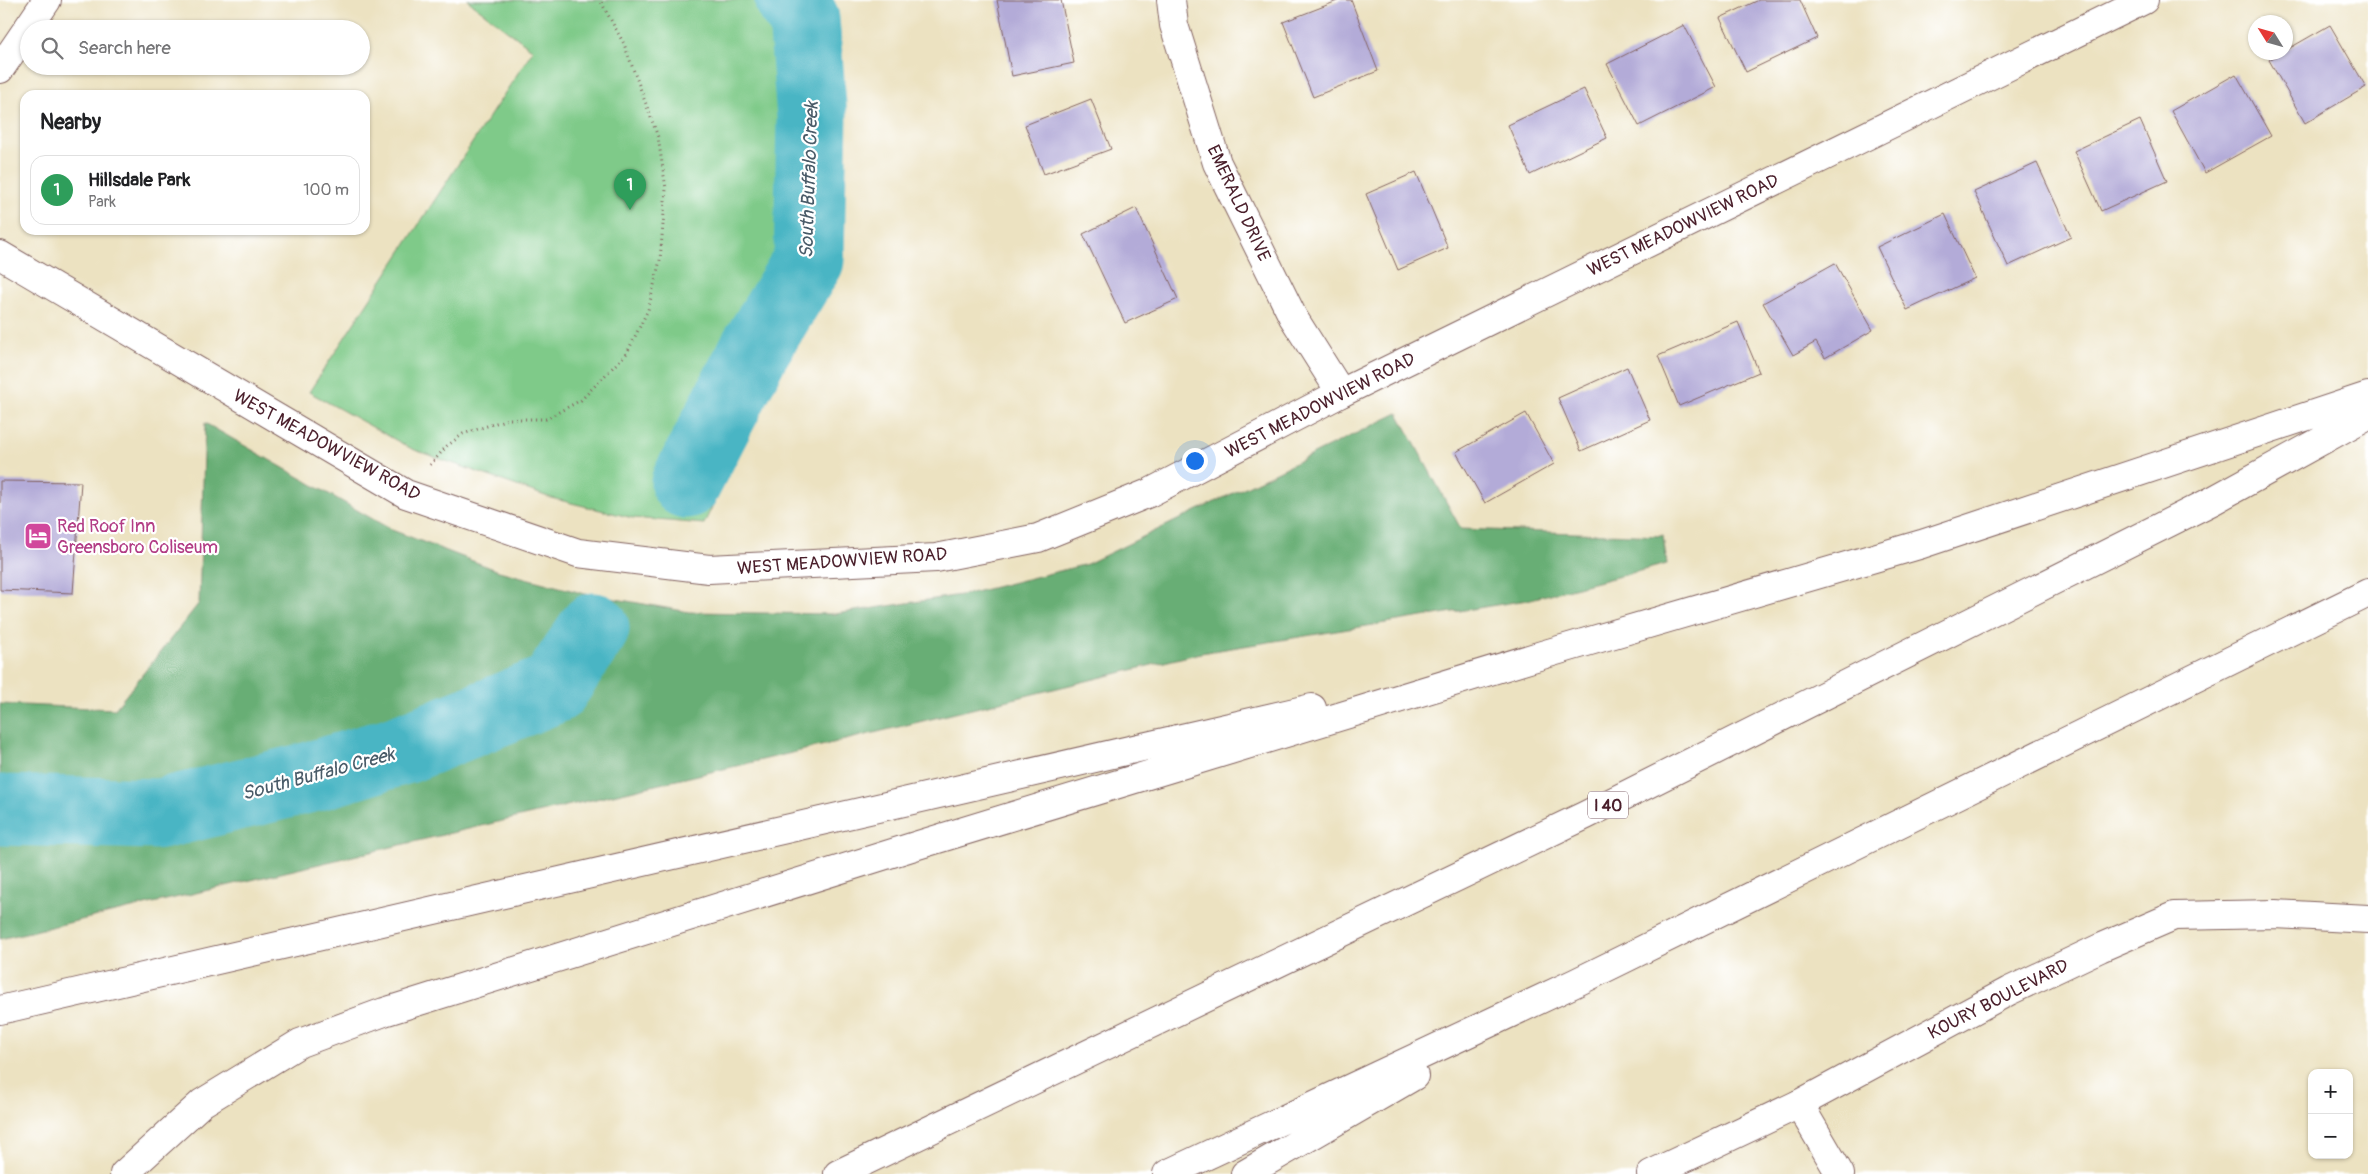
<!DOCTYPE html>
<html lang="en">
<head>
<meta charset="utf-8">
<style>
	body { margin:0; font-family:Pangolin,sans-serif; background:#f2f2f2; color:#202124 }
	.controls { position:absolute; right:15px; bottom:15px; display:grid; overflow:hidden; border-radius:10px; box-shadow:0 1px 4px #0004 }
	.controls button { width:45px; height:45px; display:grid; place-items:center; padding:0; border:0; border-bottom:1px solid #e0e0e0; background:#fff; color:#202124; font:25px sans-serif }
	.compass { position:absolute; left:2248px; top:15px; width:45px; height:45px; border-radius:50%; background:#fff; box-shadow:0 1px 4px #0004; rotate:307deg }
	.you { position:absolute; left:1194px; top:460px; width:18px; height:18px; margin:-12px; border:4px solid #fff; border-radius:50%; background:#1a73e8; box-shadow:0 0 0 8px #1a73e833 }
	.badge { display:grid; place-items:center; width:32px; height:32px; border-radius:50%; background:#b5179e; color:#fff; font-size:16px; font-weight:700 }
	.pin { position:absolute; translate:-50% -41px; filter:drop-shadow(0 1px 2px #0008) }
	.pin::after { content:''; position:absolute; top:26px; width:18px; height:15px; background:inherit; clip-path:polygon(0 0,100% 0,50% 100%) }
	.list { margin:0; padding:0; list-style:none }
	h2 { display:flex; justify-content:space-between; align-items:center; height:65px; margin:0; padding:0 20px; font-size:21px }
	h2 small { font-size:16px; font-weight:400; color:#757577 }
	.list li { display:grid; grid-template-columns:32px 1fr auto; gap:15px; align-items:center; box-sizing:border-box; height:70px; margin:0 10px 10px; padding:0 10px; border:1px solid #e0e0e0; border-radius:15px }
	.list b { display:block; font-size:19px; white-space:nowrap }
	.list p { margin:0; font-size:16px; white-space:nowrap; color:#757577 }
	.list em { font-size:16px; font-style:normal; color:#757577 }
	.icon { flex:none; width:28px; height:28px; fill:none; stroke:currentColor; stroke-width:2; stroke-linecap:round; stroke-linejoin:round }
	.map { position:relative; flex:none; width:2368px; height:1174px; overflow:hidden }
	.search { position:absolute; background:#fff; box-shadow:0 1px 4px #0004; left:20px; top:20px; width:350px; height:55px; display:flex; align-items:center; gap:12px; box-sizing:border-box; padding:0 18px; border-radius:28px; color:#757577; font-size:19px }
	.panel { position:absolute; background:#fff; box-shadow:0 1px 4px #0004; left:20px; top:90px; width:350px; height:145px; border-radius:15px }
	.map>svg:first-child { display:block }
	.green { fill:#7fca89; stroke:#64745a }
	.forest { fill:#67ae75; stroke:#586650 }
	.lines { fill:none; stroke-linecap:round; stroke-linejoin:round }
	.river { stroke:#48b5c4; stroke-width:71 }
	.building { fill:#b3abd8 }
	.minor-casing { stroke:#836360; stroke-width:30 }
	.tertiary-casing { stroke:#836360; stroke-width:30 }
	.motorway-casing { stroke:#836360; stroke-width:30 }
	.path { stroke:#836360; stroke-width:3; stroke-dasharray:1 4; stroke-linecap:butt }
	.minor { stroke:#fff; stroke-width:28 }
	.tertiary { stroke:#fff; stroke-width:28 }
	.motorway { stroke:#fff; stroke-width:28 }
	.labels { text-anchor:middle; stroke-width:4.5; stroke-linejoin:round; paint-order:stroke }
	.shield { fill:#fff; stroke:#80626b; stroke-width:1 }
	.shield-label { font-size:16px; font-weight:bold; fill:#4a1f2b }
	.street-label { font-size:18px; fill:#4a1f2b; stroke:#fff }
	.hotel-label { font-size:18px; fill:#b23c85; stroke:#fff; text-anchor:start }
	.water-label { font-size:19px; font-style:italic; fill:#495b68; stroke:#fff }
</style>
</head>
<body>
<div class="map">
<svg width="2368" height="1174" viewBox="0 0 2368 1174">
	<rect width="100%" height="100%" fill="#fff"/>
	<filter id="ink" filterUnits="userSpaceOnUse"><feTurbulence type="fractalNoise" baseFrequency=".02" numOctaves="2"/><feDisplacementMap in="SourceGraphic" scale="10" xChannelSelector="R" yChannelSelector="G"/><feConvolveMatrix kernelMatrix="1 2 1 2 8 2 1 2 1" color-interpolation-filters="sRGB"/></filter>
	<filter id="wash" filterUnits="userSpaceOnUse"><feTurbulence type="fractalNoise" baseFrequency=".0096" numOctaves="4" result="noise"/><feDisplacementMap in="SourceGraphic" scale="20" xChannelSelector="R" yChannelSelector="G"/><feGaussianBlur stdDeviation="1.12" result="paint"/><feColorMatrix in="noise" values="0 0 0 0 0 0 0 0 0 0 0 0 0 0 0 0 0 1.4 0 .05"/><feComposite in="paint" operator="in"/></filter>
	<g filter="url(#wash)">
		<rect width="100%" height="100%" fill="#ece2c1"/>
		<!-- green -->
		<path class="green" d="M 467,0 L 819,0 L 821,3 L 840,151 L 824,268 L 704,524 L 633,518 L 551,498 L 412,449 L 309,392 L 533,50 Z"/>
		<!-- forest -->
		<path class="forest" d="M 1398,413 L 1461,529 L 1663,536 L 1667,564 L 1527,600 L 1201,653 L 796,752 L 0,939 L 0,704 L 115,709 L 199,603 L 205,423 L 392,530 L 499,571 L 582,593 L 689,612 L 835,614 L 967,594 L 1087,564 Z"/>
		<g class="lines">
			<!-- river -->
			<path class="river" d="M 686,483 L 755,349 L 809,260 L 812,117 L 804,19 L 790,0
				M 0,810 L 160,814 L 311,777 L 404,749 L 554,688 L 594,628"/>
		</g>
		<g id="blocks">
			<!-- building -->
			<path class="building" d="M 997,0 L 1061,0 L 1074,63 L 1012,76 Z
				M 1340,0 L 1351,0 L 1378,71 L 1313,97 L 1283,22 Z
				M 1759,0 L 1800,0 L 1817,38 L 1746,72 L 1720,18 Z
				M 1684,25 L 1716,87 L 1639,126 L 1607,64 Z
				M 2330,25 L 2366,87 L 2305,123 L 2269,60 Z
				M 2236,74 L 2271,136 L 2205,173 L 2171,111 Z
				M 1584,89 L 1607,138 L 1530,175 L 1508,125 Z
				M 1091,99 L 1111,149 L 1044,174 L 1025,125 Z
				M 2140,120 L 2167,181 L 2101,211 L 2074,151 Z
				M 2037,163 L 2071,237 L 2008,266 L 1974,192 Z
				M 1416,172 L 1448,248 L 1398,270 L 1366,194 Z
				M 1136,208 L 1178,299 L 1125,323 L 1083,234 Z
				M 1945,214 L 1975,278 L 1907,310 L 1877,247 Z
				M 1835,263 L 1873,330 L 1825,358 L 1816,342 L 1793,355 L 1763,303 Z
				M 1738,322 L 1759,372 L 1679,406 L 1658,356 Z
				M 1627,367 L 1650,420 L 1581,451 L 1558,398 Z
				M 1526,413 L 1554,464 L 1485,503 L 1456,452 Z
				M 0,481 L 81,482 L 73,593 L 0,590 Z"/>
		</g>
	</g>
	<g filter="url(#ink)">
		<use href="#blocks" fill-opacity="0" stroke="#836360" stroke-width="1"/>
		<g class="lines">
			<defs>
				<path id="minor" d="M 1171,0 L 1174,25 L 1217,163 L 1293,317 L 1341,393
					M 0,69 L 47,0
					M 1799,1104 L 1840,1174"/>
				<path id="tertiary" d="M 0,255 L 406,494 L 578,553 L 709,569 L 936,558 L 1038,538 L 1149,493 L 1341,393 L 2144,0
					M 1651,1174 L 1799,1104 L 2009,991 L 2100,948 L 2174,916 L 2275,914 L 2368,919"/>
				<path id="motorway" d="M 0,1010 L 1312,708
					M 124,1174 L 202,1103 L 300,1043 L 384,1012 L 918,845 L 1542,655 L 1922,544 L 2368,396
					M 838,1174 L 1586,815 L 2212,501 L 2368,415
					M 1167,1174 L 1575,983 L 2368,593
					M 1245,1174 L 1414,1076"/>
			</defs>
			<!-- minor casing -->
			<use href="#minor" class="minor-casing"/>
			<!-- tertiary casing -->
			<use href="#tertiary" class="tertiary-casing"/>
			<!-- motorway casing -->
			<use href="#motorway" class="motorway-casing"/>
			<!-- path -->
			<path class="path" d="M 430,465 L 447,446 L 463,434 L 508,419 L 546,419 L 581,400 L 627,353 L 648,310 L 660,260 L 666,189 L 658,137 L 624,44 L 600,0"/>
			<!-- minor -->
			<use href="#minor" class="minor"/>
			<!-- tertiary -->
			<use href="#tertiary" class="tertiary"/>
			<!-- motorway -->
			<use href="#motorway" class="motorway"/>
		</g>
	</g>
	<!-- icons -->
	<defs>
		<symbol id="hotel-square" viewBox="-11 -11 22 22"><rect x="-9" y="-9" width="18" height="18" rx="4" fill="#d1479c" stroke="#fff"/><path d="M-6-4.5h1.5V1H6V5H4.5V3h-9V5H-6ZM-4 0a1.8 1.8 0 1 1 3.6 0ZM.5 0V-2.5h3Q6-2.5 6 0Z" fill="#fff"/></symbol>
	</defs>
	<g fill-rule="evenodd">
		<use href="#hotel-square" x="22" y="520" width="32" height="32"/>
	</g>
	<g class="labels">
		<!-- shield labels -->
		<rect class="shield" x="1588" y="791.5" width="40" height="27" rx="4"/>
		<g class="shield-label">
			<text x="1608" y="811">I 40</text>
		</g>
		<!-- street labels -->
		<g class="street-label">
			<text transform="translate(1239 203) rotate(65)" y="6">EMERALD DRIVE</text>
			<text transform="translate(1683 225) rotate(-26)" y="6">WEST MEADOWVIEW ROAD</text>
			<text transform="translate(1320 405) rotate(-27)" y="6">WEST MEADOWVIEW ROAD</text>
			<text transform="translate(327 445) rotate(29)" y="6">WEST MEADOWVIEW ROAD</text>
			<text transform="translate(842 561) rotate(-4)" y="6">WEST MEADOWVIEW ROAD</text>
			<text transform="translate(1998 999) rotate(-27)" y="6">KOURY BOULEVARD</text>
		</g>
		<!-- hotel labels -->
		<g class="hotel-label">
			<text x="57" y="532">Red Roof Inn<tspan x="57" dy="21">Greensboro Coliseum</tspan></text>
		</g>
		<!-- water labels -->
		<g class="water-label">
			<text transform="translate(808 180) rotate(-88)" y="7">South Buffalo Creek</text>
			<text transform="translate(318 773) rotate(-15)" y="7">South Buffalo Creek</text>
		</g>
	</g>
</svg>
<div class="controls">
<button>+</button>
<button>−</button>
</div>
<svg class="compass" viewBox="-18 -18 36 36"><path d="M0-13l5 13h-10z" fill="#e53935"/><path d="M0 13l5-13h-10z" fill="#757577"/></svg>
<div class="you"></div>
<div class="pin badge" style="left:630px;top:210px;background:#2e9e5b">1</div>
<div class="search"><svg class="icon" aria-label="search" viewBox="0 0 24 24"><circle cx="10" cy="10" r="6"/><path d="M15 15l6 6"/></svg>Search here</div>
<section class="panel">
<h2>Nearby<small></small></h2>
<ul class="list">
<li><span class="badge" style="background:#2e9e5b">1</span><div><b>Hillsdale Park</b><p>Park</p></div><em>100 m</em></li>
</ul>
</section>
</div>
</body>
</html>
